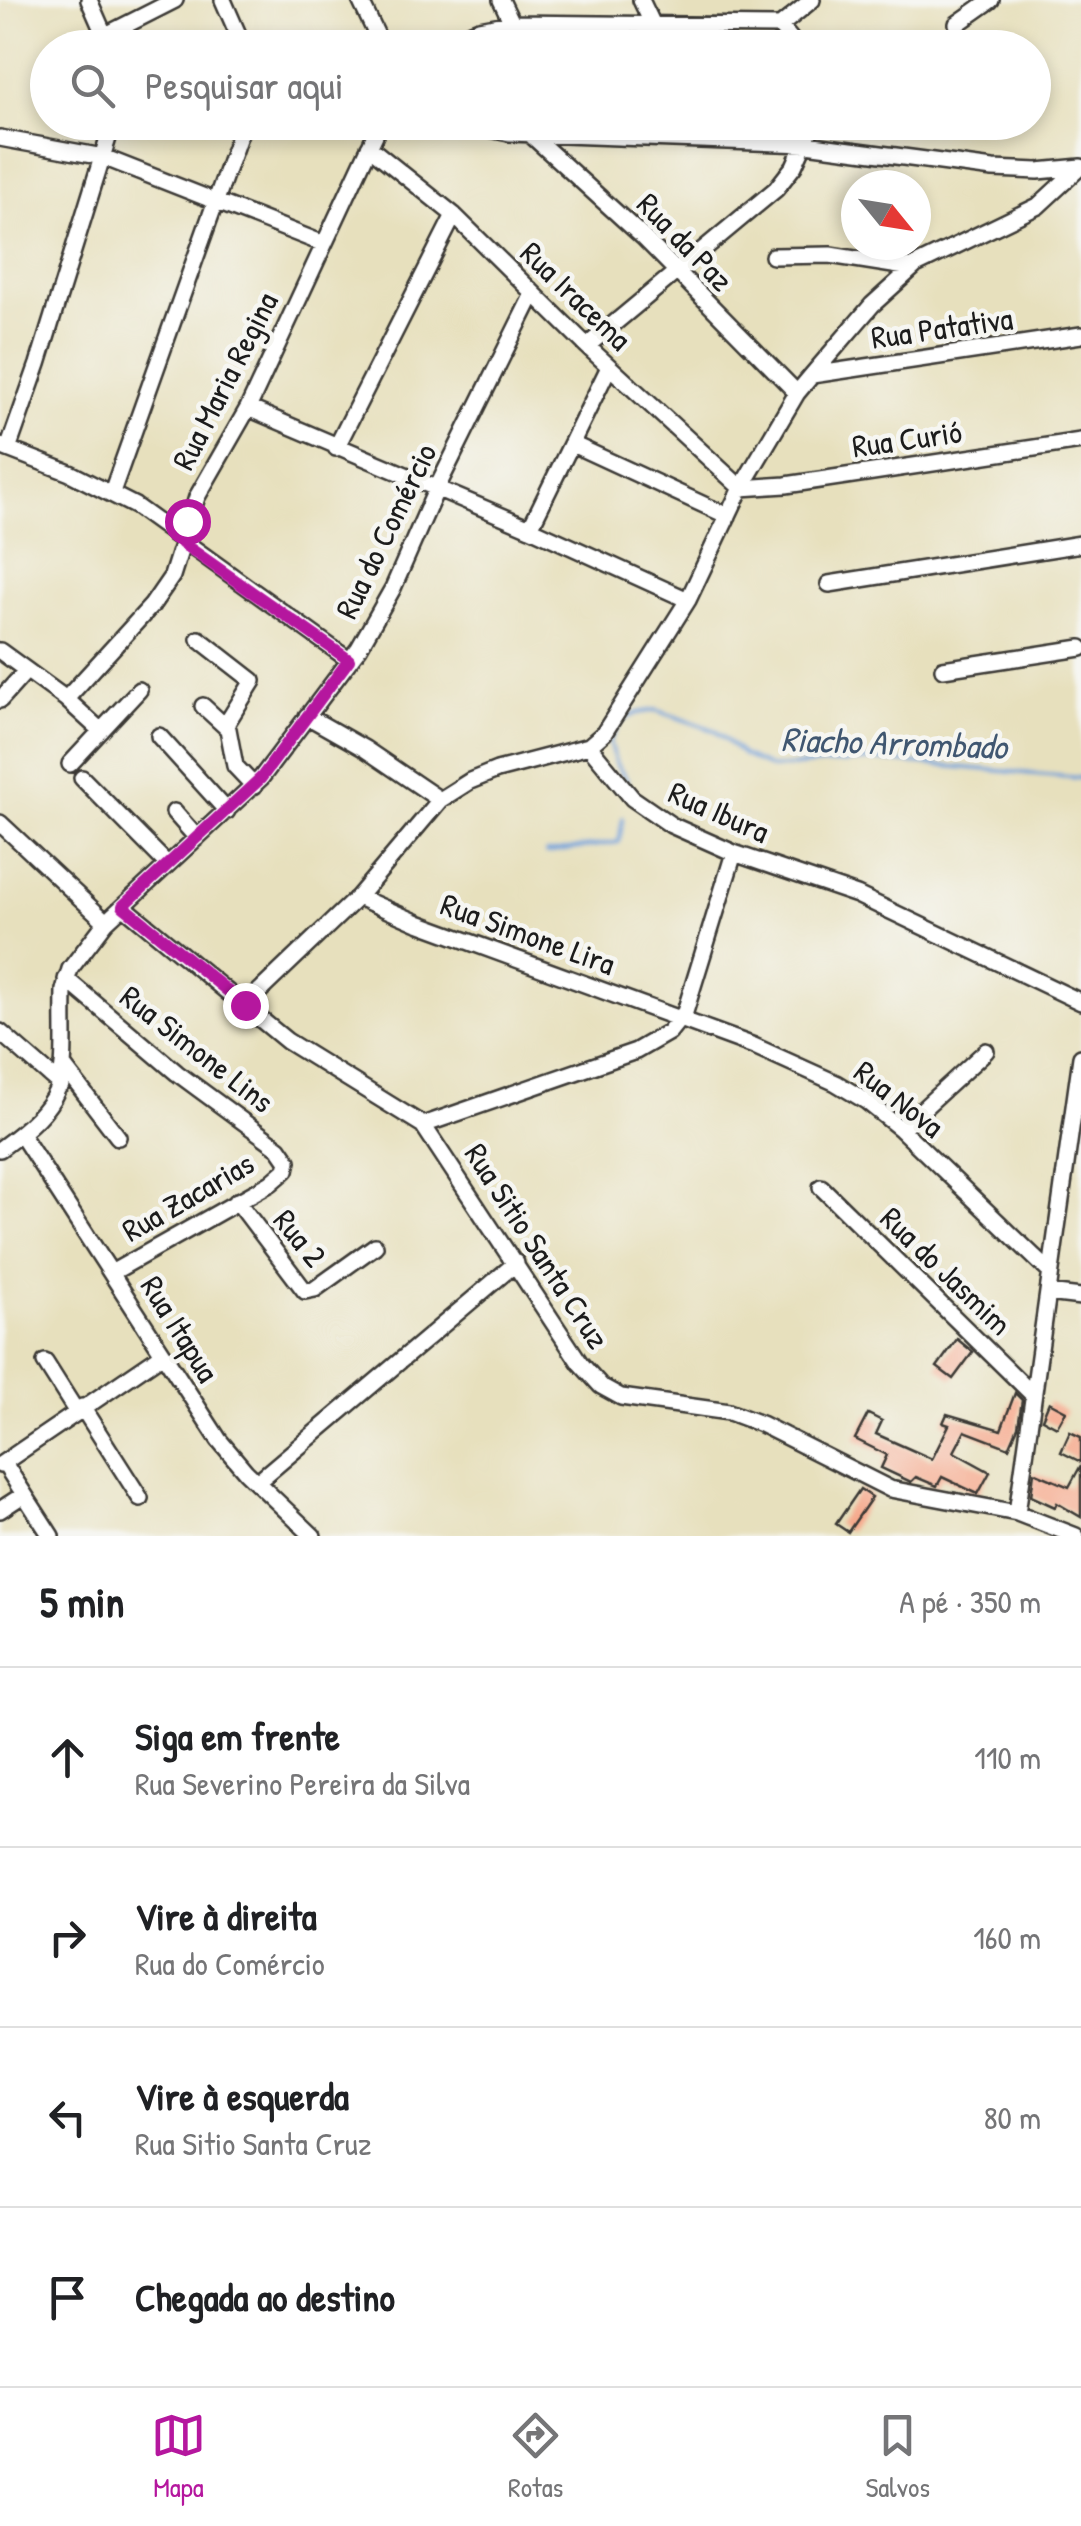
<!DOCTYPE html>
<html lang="pt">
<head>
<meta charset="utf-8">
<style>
	body { margin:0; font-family:"Patrick Hand",sans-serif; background:#f6f6f6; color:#202124 }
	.compass { position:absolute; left:841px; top:170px; width:90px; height:90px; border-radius:50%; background:#fff; box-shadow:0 5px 15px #0003; rotate:120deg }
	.stop { position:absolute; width:30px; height:30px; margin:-22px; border:8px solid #b5179e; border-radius:50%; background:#fff }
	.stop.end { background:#b5179e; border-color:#fff; box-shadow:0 2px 10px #0008 }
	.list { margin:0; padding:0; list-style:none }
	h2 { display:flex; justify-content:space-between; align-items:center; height:130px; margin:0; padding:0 40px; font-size:42px }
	h2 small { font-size:32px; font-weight:400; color:#757577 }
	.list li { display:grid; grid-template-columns:65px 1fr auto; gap:30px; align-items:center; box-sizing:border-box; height:180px; padding:0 40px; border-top:2px solid #e0e0e0 }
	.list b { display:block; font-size:38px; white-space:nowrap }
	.list p { margin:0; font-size:32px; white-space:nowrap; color:#757577 }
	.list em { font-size:32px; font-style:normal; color:#757577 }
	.icon { flex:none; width:55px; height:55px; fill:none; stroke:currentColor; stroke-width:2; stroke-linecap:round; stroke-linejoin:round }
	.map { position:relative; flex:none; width:1081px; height:1536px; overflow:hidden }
	.search { position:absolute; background:#fff; box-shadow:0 5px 15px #0003; left:30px; right:30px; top:30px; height:110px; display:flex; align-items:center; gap:25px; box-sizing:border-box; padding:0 35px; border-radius:55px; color:#757577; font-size:38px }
	.sheet { height:850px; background:#fff }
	nav { display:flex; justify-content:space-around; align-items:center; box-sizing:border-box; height:140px; border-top:2px solid #e0e0e0; background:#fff; font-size:28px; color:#757577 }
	nav a { display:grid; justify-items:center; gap:5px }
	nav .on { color:#b5179e }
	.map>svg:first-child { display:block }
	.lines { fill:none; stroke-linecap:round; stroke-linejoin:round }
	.stream { stroke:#6d9fd8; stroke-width:4 }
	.building { fill:#f6a98c }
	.minor-casing { stroke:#3a3934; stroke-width:20 }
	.minor { stroke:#fff; stroke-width:15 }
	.route { stroke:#b5179e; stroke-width:12 }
	.labels { text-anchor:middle; stroke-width:9; stroke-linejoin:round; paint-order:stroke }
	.street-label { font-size:32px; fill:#1c1c1c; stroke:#f6f6f2 }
	.water-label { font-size:35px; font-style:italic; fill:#405771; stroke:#f6f6f2 }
</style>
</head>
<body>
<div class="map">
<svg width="1081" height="1536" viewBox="0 0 1081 1536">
	<rect width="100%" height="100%" fill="#f6f6f2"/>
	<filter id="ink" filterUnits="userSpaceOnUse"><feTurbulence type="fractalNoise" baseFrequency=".01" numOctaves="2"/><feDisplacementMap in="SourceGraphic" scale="20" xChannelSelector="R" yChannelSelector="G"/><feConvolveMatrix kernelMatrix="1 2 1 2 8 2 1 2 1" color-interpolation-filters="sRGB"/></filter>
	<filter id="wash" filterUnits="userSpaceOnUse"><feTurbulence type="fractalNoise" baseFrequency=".0048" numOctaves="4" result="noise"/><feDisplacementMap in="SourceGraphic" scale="40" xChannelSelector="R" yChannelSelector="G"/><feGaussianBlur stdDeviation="2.25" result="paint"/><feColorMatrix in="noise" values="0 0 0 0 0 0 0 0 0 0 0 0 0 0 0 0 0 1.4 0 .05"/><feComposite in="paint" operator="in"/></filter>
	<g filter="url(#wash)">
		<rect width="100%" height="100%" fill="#e7e0bd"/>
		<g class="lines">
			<!-- stream -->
			<path class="stream" d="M 627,780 L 616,764 L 609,742 L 621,721 L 638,713 L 656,710 L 714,730 L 743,755 L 771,768 L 875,760 L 1081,778
				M 546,853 L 619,842 L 623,818"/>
		</g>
		<g id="blocks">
			<!-- building -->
			<path class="building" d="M 957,1339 L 973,1352 L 953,1379 L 937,1367 Z
				M 1015,1393 L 1022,1400 L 1018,1427 L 1009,1448 L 965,1431 L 954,1452 L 990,1472 L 978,1494 L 942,1477 L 937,1486 L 916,1477 L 911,1482 L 881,1468 L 887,1455 L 855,1439 L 868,1414 L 882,1421 L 876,1434 L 932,1459 L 949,1425 L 943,1423 L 947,1414 L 1001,1430 Z
				M 1049,1402 L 1066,1411 L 1057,1427 L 1042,1419 Z
				M 1070,1432 L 1081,1437 L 1081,1462 L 1061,1452 Z
				M 1081,1465 L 1081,1517 L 1057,1503 L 1055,1507 L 1031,1496 L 1034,1472 L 1069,1487 Z
				M 860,1489 L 872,1497 L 848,1532 L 836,1524 Z"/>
		</g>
	</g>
	<g filter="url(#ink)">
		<use href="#blocks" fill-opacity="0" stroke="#3a3934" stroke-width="2.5"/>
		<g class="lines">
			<defs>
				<path id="minor" d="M 89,0 L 110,48
					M 223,0 L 244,48
					M 360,0 L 383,48
					M 501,0 L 512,23
					M 641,0 L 652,23
					M 957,24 L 991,0
					M 780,26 L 812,0
					M 780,26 L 798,48
					M 106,35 L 175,0
					M 430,48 L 479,29 L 512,23 L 780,26
					M 457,122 L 509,133 L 806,144 L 993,169 L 1038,171 L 1081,167
					M 530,134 L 643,237 L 797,393
					M 0,138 L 103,157 L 324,244
					M 369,147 L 454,215 L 587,346 L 741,488 L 786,485 L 1081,441
					M 773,256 L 830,255 L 912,268
					M 587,346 L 776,189 L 794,166 L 814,122
					M 812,375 L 1081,335
					M 248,408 L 530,528 L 688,600
					M 572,444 L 728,516
					M 0,446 L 70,473 L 135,506 L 349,660
					M 336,448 L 454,215
					M 8,449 L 38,364 L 113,122
					M 112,492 L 244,122
					M 530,528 L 609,367
					M 829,584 L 1081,544
					M 199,639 L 253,681 L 225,726
					M 0,651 L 66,699 L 101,731
					M 943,669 L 1081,648
					M 66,699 L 152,605 L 172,576 L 197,497 L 248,408 L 381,122
					M 0,700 L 26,671
					M 203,706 L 228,729 L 235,766 L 254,786
					M 307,716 L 365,749 L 440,800
					M 159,736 L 227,811
					M 589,746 L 632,798 L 671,825 L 734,853 L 857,895 L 1081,1002
					M 70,764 L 139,690
					M 82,778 L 167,864
					M 174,812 L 197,838
					M 0,823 L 106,922
					M 358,897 L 418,923 L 754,1046 L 836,1083 L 866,1101 L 901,1129 L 1050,1272
					M 123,906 L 287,1041 L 423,1125 L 580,1363 L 601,1386 L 621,1397 L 729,1412 L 761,1424 L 890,1489 L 1017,1513 L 1076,1536
					M 66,979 L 177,1073 L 279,1148 L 288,1161 L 286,1170 L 271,1183 L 113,1272
					M 245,1005 L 358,897 L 440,800 L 470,781 L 497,770 L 589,746 L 604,733 L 688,600 L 741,488 L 797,393 L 812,375 L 872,305 L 916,265 L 1038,206 L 1079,168
					M 0,1032 L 61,1085
					M 65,1068 L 118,1137
					M 423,1125 L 636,1051 L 669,1032 L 685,1012 L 734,853
					M 901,1129 L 986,1051
					M 21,1134 L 219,1440 L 246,1472 L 313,1536
					M 0,1149 C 77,1093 62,1076 64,990 L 70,969 L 106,922 L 261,778 L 359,648 L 393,588 L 436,490 L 533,294
					M 821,1187 L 1032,1394
					M 237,1201 L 305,1291 L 315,1289 L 375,1246
					M 1048,1293 L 1081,1297
					M 45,1362 L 76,1411
					M 82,1407 L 140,1498
					M 4,1463 L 51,1536
					M 0,1465 L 163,1354
					M 257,1482 L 516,1263
					M 0,1510 L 23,1495
					M 1017,1513 L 1081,1057"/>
			</defs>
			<!-- minor casing -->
			<use href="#minor" class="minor-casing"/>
			<!-- minor -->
			<use href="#minor" class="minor"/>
		</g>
	</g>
	<g class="lines" filter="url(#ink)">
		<!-- route -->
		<path class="route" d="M 187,521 L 182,543 L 349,660 L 261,778 L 123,906 L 245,1005"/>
	</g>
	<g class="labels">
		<!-- street labels -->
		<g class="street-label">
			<text transform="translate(685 242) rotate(46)" y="11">Rua da Paz</text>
			<text transform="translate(576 296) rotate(44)" y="11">Rua Iracema</text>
			<text transform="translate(942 328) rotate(-8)" y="11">Rua Patativa</text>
			<text transform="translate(225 381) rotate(-63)" y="11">Rua Maria Regina</text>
			<text transform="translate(907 439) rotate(-8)" y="11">Rua Curió</text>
			<text transform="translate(386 531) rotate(-64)" y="11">Rua do Comércio</text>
			<text transform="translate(719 812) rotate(24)" y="11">Rua Ibura</text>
			<text transform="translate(528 934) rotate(20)" y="11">Rua Simone Lira</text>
			<text transform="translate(197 1049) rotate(38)" y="11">Rua Simone Lins</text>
			<text transform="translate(899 1099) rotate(38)" y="11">Rua Nova</text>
			<text transform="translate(188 1197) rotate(-30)" y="11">Rua Zacarias</text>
			<text transform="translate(300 1238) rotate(51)" y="11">Rua 2</text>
			<text transform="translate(537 1246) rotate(57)" y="11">Rua Sitio Santa Cruz</text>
			<text transform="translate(946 1271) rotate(44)" y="11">Rua do Jasmim</text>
			<text transform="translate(180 1329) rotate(58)" y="11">Rua Itapua</text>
		</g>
		<!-- water labels -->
		<g class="water-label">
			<text transform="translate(894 743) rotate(2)" y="12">Riacho Arrombado</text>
		</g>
	</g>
</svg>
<svg class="compass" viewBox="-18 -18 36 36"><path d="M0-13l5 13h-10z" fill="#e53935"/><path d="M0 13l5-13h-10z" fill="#757577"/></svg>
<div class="stop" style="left:187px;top:521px"></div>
<div class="stop end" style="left:245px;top:1005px"></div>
<div class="search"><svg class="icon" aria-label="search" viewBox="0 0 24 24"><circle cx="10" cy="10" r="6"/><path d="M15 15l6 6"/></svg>Pesquisar aqui</div>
</div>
<section class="sheet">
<h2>5 min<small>A pé · 350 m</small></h2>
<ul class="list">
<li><svg class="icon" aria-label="ahead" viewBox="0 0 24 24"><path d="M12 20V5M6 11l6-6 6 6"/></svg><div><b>Siga em frente</b><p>Rua Severino Pereira da Silva</p></div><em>110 m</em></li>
<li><svg class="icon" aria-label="right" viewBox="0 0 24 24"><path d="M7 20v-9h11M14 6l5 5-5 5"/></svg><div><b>Vire à direita</b><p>Rua do Comércio</p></div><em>160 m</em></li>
<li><svg class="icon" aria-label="left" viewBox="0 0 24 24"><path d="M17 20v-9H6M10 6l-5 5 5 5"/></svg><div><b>Vire à esquerda</b><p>Rua Sitio Santa Cruz</p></div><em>80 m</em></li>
<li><svg class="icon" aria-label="arrive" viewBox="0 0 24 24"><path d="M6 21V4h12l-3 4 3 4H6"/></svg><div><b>Chegada ao destino</b></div></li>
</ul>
</section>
<nav>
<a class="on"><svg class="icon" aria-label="map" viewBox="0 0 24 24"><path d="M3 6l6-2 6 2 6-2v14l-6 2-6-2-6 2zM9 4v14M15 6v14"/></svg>Mapa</a>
<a><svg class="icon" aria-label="directions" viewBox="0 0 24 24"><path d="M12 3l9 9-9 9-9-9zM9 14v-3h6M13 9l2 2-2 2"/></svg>Rotas</a>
<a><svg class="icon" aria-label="saved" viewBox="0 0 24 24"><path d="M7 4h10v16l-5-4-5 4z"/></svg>Salvos</a>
</nav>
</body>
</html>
